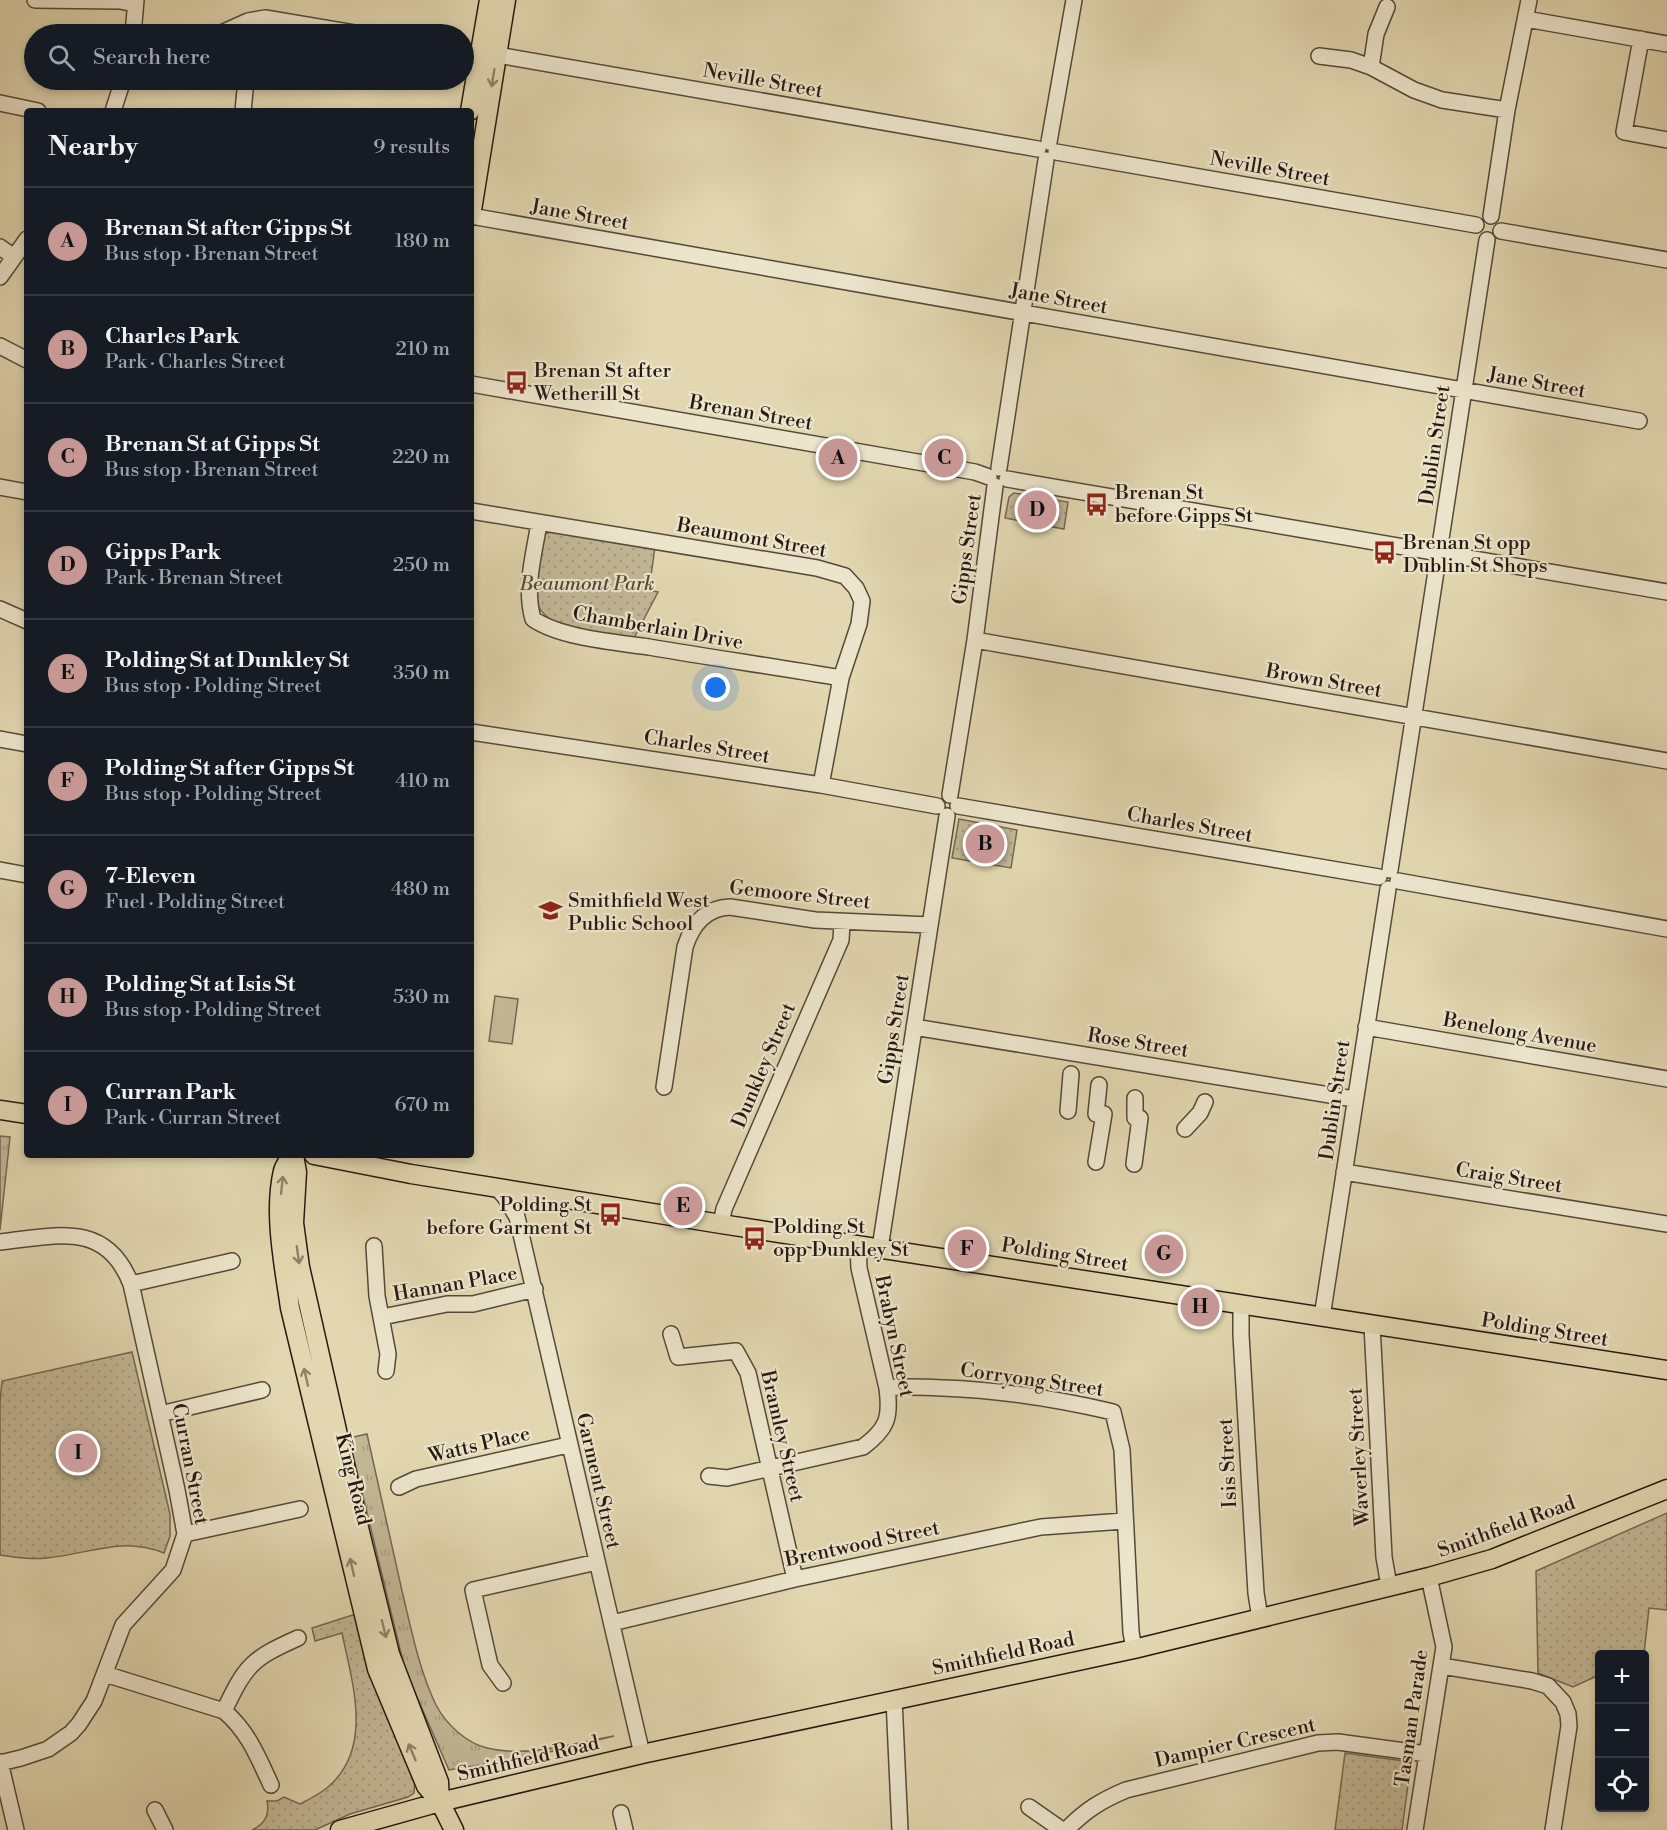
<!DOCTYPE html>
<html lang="en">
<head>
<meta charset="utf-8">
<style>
	body { margin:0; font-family:"Libre Bodoni",serif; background:#242831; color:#f1f3f6 }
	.controls { position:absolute; right:18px; bottom:18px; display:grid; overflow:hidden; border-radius:6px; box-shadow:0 3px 9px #0003 }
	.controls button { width:54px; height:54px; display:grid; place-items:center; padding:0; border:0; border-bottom:2px solid #363941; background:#171b24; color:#f1f3f6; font:30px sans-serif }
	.you { position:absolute; left:716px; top:688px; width:21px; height:21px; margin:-15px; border:4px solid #fff; border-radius:50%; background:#1a73e8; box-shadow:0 0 0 9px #1a73e833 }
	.badge { display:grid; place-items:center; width:39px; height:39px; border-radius:50%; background:#c59692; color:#111; font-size:20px; font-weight:700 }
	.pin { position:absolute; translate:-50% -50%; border:3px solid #fff; box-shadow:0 2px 6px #0006 }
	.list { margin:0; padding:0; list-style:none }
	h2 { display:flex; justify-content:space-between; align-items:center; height:78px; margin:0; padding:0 24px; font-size:26px }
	h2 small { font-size:20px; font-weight:400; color:#9ea1a6 }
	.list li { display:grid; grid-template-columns:39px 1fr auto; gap:18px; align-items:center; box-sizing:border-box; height:108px; padding:0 24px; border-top:2px solid #363941 }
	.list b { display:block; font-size:22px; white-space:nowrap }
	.list p { margin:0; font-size:20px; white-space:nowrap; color:#9ea1a6 }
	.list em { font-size:20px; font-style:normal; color:#9ea1a6 }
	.icon { flex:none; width:33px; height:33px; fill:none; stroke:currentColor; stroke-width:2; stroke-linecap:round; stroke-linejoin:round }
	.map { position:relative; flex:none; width:1667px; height:1830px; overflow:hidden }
	.search { position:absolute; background:#171b24; box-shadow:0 3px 9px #0003; left:24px; top:24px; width:450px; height:66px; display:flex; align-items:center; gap:15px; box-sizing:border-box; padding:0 21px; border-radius:33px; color:#9ea1a6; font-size:22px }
	.panel { position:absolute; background:#171b24; box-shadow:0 3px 9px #0003; left:24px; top:108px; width:450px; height:1050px; border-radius:6px }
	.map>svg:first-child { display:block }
	.grass { fill:url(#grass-tufts); stroke:#746853; stroke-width:1.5 }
	.park { fill:url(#park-dots); stroke:#746853; stroke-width:1.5 }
	.pitch { fill:#c2b795; stroke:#746853; stroke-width:1.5 }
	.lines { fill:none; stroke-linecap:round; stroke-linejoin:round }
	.minor-casing { stroke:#564939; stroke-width:18 }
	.major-casing { stroke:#271a11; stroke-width:21 }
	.minor { stroke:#ece5cc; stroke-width:15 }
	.major { stroke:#e2d7b0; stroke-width:18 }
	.oneway { stroke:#8e8268 }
	.labels { text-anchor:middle; stroke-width:4.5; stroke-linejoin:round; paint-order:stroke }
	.street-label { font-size:20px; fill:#271a11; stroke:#ece5cc }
	.poi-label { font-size:20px; fill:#271a11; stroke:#ece5cc; text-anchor:start }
	.park-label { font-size:20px; font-style:italic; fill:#564939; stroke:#ece5cc }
</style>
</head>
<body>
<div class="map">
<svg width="1667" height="1830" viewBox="0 0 1667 1830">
	<defs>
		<pattern id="grass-tufts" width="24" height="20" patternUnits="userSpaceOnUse" patternTransform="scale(1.5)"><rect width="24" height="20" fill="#c2b795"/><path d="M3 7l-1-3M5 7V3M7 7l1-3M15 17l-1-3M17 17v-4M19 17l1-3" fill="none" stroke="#a79d7f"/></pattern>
		<pattern id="park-dots" width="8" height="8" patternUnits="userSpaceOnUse" patternTransform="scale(1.5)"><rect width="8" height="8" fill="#c2b795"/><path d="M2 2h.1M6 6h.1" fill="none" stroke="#a79d7f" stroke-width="1.8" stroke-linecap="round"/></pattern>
	</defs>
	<rect width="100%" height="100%" fill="#e2d7b0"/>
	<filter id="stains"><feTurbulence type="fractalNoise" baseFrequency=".00333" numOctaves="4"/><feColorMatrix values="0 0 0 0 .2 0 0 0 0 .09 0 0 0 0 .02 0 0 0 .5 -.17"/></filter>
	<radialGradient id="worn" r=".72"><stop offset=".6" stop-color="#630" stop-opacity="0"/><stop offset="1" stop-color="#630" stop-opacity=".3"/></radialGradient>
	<!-- grass -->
	<path class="grass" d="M 0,1136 L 10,1137 L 0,1230 Z
		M 367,1434 C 379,1486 390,1539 402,1591 C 411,1628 419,1670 436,1705 C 446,1724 466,1743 487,1748 C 526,1758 575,1743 614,1736 L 529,1757 L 449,1770 L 405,1670 L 349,1438 Z"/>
	<!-- park -->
	<path class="park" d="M 1014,493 L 1068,502 L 1064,529 L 1005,518 L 1009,497 Z
		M 554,531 L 655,547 L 649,590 L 658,592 L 634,638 C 600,633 531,635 534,585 C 535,569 540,551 542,535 Z
		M 959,819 L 1017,830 L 1011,868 L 952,858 Z
		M 132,1352 L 170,1514 L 170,1536 L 164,1553 C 119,1536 91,1554 46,1558 C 31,1560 15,1557 0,1555 L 0,1402 L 2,1381 Z
		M 1667,1513 L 1667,1610 L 1649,1608 L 1644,1654 L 1600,1654 L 1599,1675 L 1573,1687 L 1538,1673 L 1536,1571 Z
		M 356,1614 L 415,1778 L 414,1793 L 408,1797 L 350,1814 L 315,1830 L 252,1830 C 265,1824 270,1815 267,1801 L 277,1801 L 284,1797 L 300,1804 C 310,1799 320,1794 328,1787 C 374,1748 352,1682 342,1633 L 315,1641 L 312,1628 Z
		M 1345,1753 L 1411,1762 L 1402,1830 L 1335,1830 Z"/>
	<!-- pitch -->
	<path class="pitch" d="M 495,996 L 518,999 L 512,1044 L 489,1041 Z"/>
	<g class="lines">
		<defs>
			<path id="minor" d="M 35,0 L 120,1 L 135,4
				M 1526,19 L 1667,44
				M 133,34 L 136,0
				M 219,34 L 248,21 L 265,18 L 360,34
				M 1641,39 L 1624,132 L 1667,140
				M 486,53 L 1038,149
				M 1319,56 L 1351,60 L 1371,67 L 1414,90 L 1442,100 L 1507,110
				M 1371,67 L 1376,34 L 1387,7
				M 0,103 L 38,111
				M 113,111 L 123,80
				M 243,111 L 246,80
				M 1049,142 L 1074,0
				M 1056,152 L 1476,225
				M 471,216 L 1639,421
				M 1491,216 L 1507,110 L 1529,0
				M 1501,231 L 1667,260
				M 0,247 L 14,257
				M 0,277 L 27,239
				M 0,346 L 27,360
				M 471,384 L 975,472 L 989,477
				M 999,468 L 1046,160
				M 1007,479 L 1667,592
				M 0,487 L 27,492
				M 471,511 L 817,568 L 845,576 L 856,588 L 862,601 L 859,624 L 841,678 L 821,785
				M 539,523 C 534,555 524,587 533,619 C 561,638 614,642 649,647 C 713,658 777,667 841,678
				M 0,609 L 27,621
				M 975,640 L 1667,761
				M 471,732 L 821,785 L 937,806
				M 0,739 L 27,744
				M 950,795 L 975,640 L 995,486
				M 958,806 L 1379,877
				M 0,870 L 27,875
				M 1390,870 L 1487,240
				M 1398,881 L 1667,929
				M 914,1027 L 1354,1099
				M 1366,1027 L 1667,1079
				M 664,1087 L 685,947 C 692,925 705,908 730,907 L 815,920 L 930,925
				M 1068,1111 L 1071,1074
				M 1096,1114 L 1099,1085
				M 1135,1118 L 1135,1098
				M 1185,1129 L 1200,1113 L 1205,1102
				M 1096,1162 L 1104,1114
				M 1134,1164 L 1140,1118
				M 1344,1172 L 1667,1224
				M 496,1187 L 505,1197 L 517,1217 L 642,1754
				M 721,1224 L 724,1209 L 841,940 L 842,923
				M 0,1242 C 55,1236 106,1220 131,1284 L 177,1490 L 185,1534 L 173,1570 L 123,1625 L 94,1701 L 79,1724 L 71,1733 L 48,1749 L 21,1758 L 0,1763
				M 374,1246 L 377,1296 L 388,1354 L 386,1371
				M 880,1248 L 947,816
				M 131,1284 L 232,1261
				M 1241,1304 L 1241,1335 L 1256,1593 L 1260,1618
				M 382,1317 L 447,1304 L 473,1304 L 535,1289
				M 1322,1317 L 1388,889
				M 1372,1325 L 1384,1557 L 1389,1586
				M 671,1334 L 678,1357 L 736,1351 L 748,1373 L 795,1579
				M 887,1388 C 906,1386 924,1387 943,1388 C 1000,1390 1057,1399 1113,1412 L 1122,1450 L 1131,1632 L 1134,1649
				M 160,1414 L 262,1390
				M 709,1476 L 727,1478 L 863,1447 C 887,1429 891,1418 887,1388 L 859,1268 L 858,1245
				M 399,1487 L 416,1479 L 568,1445
				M 185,1534 L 300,1509
				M 612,1623 L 795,1579 L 1041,1527 L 1124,1521
				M 1442,1666 L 1532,1681 L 1548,1686 L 1563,1702 L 1568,1714 L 1569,1726 L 1553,1830
				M 105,1674 L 224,1711 C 248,1731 258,1757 271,1785
				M 503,1683 L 490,1665 L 473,1590 L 597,1562
				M 894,1699 L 900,1830
				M 224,1711 C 246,1665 251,1659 298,1638
				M 0,1762 L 16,1830
				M 1029,1807 L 1062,1830
				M 155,1810 L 165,1830
				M 621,1813 L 625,1830
				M 1066,1830 C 1086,1810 1100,1801 1126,1790 L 1318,1743 L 1338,1742 L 1427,1754
				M 1415,1830 L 1444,1647 L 1429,1577"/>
			<path id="major" d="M 470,111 L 489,0
				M 471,216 L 506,0
				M 0,1110 L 27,1114
				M 292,1155 C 289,1160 284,1166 283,1171 C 273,1213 284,1266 290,1308 L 377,1669 L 426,1786 L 440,1802 L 454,1830
				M 294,1155 L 297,1172 L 294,1223 L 300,1267 L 360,1532 L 390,1654 L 439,1782 L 440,1802
				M 314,1155 L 411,1174 L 721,1224 L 1667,1370
				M 340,1830 L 440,1802 L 642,1754 L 1134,1649 L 1429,1577 L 1492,1559 L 1667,1489"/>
		</defs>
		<!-- minor casing -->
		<use href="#minor" class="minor-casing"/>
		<!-- major casing -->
		<use href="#major" class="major-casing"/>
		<!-- minor -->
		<use href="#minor" class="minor"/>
		<!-- major -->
		<use href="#major" class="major"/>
	</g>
	<!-- one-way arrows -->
	<defs><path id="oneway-shaft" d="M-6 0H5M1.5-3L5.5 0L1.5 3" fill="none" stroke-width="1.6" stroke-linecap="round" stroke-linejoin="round" transform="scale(1.5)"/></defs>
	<g class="oneway">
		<use href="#oneway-shaft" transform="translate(493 78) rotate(99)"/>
		<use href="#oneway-shaft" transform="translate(282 1185) rotate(-84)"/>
		<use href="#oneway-shaft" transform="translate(298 1255) rotate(82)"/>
		<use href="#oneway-shaft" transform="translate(306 1377) rotate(-103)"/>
		<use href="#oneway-shaft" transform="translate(352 1567) rotate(-103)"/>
		<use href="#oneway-shaft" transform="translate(384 1629) rotate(76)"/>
		<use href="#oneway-shaft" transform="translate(412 1752) rotate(-113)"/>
	</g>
	<!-- icons -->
	<defs>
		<symbol id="bus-bare" viewBox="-9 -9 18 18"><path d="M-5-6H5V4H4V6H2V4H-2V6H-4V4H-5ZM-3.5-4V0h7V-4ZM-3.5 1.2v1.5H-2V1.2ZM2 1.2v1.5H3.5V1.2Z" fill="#8f2418" stroke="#ece5cc" stroke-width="2.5" paint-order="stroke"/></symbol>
		<symbol id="school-bare" viewBox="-9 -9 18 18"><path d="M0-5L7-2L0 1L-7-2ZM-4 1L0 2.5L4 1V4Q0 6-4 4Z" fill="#8f2418" stroke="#ece5cc" stroke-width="2.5" paint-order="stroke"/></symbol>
	</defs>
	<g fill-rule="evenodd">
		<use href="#bus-bare" x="500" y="366" width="33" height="33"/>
		<use href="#bus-bare" x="1080" y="488" width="33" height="33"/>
		<use href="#bus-bare" x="1368" y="536" width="33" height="33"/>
		<use href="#school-bare" x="534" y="894" width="33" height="33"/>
		<use href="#bus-bare" x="594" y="1198" width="33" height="33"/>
		<use href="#bus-bare" x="738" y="1222" width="33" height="33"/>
	</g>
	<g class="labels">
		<!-- street labels -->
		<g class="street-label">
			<text transform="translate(763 80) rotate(10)" y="7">Neville Street</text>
			<text transform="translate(1270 168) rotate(10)" y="7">Neville Street</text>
			<text transform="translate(580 214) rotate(10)" y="7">Jane Street</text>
			<text transform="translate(1059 298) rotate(10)" y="7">Jane Street</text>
			<text transform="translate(1537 382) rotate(10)" y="7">Jane Street</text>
			<text transform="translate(751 412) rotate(10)" y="7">Brenan Street</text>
			<text transform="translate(1434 445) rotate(-82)" y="7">Dublin Street</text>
			<text transform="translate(752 537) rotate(10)" y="7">Beaumont Street</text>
			<text transform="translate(966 549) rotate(-82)" y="7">Gipps Street</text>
			<text transform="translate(658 627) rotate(10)" y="7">Chamberlain Drive</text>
			<text transform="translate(1324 680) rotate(10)" y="7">Brown Street</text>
			<text transform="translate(707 746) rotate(9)" y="7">Charles Street</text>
			<text transform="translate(1190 824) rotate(10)" y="7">Charles Street</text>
			<text transform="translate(800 894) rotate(6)" y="7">Gemoore Street</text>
			<text transform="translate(893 1029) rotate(-81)" y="7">Gipps Street</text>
			<text transform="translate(1520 1032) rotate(10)" y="7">Benelong Avenue</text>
			<text transform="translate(1138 1042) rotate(9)" y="7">Rose Street</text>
			<text transform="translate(763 1065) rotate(-67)" y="7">Dunkley Street</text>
			<text transform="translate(1334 1100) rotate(-82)" y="7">Dublin Street</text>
			<text transform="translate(1509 1177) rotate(9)" y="7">Craig Street</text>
			<text transform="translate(1065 1254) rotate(9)" y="7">Polding Street</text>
			<text transform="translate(455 1283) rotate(-10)" y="7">Hannan Place</text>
			<text transform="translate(1545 1329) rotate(9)" y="7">Polding Street</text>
			<text transform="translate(895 1336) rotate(78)" y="7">Brabyn Street</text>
			<text transform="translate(1032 1379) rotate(8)" y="7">Corryong Street</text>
			<text transform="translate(783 1436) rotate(77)" y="7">Bramley Street</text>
			<text transform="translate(479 1444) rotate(-13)" y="7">Watts Place</text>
			<text transform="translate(1358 1457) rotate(-93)" y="7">Waverley Street</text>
			<text transform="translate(1227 1463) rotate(-93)" y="7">Isis Street</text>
			<text transform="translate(191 1464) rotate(79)" y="7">Curran Street</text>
			<text transform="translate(354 1479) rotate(76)" y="7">King Road</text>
			<text transform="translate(599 1481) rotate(77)" y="7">Garment Street</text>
			<text transform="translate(1506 1526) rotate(-20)" y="7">Smithfield Road</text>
			<text transform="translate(862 1543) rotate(-12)" y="7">Brentwood Street</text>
			<text transform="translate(1003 1653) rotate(-12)" y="7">Smithfield Road</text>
			<text transform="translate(1411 1718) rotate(-82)" y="7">Tasman Parade</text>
			<text transform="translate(1235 1742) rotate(-13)" y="7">Dampier Crescent</text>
			<text transform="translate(528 1758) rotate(-13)" y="7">Smithfield Road</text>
		</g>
		<!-- poi labels -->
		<g class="poi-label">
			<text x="534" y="377">Brenan St after<tspan x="534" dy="23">Wetherill St</tspan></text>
			<text x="1115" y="499">Brenan St<tspan x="1115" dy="23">before Gipps St</tspan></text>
			<text x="1403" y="549">Brenan St opp<tspan x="1403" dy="23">Dublin St Shops</tspan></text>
			<text x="568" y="907">Smithfield West<tspan x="568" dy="23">Public School</tspan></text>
			<text x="592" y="1211" text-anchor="end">Polding St<tspan x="592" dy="23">before Garment St</tspan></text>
			<text x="773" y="1233">Polding St<tspan x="773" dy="23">opp Dunkley St</tspan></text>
		</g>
		<!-- park labels -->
		<g class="park-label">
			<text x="587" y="590">Beaumont Park</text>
		</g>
	</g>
	<rect width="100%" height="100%" filter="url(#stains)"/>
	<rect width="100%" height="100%" fill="url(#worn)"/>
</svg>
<div class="controls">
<button>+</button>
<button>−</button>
<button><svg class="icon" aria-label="locate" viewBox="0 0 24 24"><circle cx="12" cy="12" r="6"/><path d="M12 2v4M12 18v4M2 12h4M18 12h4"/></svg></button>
</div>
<div class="you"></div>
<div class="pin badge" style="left:838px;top:458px">A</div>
<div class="pin badge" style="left:985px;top:844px">B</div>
<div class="pin badge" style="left:944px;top:458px">C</div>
<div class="pin badge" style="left:1037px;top:510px">D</div>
<div class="pin badge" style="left:683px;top:1206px">E</div>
<div class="pin badge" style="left:967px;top:1249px">F</div>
<div class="pin badge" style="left:1164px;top:1254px">G</div>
<div class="pin badge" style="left:1200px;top:1307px">H</div>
<div class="pin badge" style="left:78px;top:1453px">I</div>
<div class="search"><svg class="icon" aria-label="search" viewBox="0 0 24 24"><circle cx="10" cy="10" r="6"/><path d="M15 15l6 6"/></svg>Search here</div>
<section class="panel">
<h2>Nearby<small>9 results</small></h2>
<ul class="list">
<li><span class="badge">A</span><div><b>Brenan St after Gipps St</b><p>Bus stop · Brenan Street</p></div><em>180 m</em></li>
<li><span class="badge">B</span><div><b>Charles Park</b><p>Park · Charles Street</p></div><em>210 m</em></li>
<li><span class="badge">C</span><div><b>Brenan St at Gipps St</b><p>Bus stop · Brenan Street</p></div><em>220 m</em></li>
<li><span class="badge">D</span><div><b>Gipps Park</b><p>Park · Brenan Street</p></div><em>250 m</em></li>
<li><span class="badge">E</span><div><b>Polding St at Dunkley St</b><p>Bus stop · Polding Street</p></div><em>350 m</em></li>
<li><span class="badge">F</span><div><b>Polding St after Gipps St</b><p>Bus stop · Polding Street</p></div><em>410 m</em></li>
<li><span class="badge">G</span><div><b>7-Eleven</b><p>Fuel · Polding Street</p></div><em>480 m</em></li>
<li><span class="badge">H</span><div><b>Polding St at Isis St</b><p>Bus stop · Polding Street</p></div><em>530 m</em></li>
<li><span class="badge">I</span><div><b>Curran Park</b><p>Park · Curran Street</p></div><em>670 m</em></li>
</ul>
</section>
</div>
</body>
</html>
